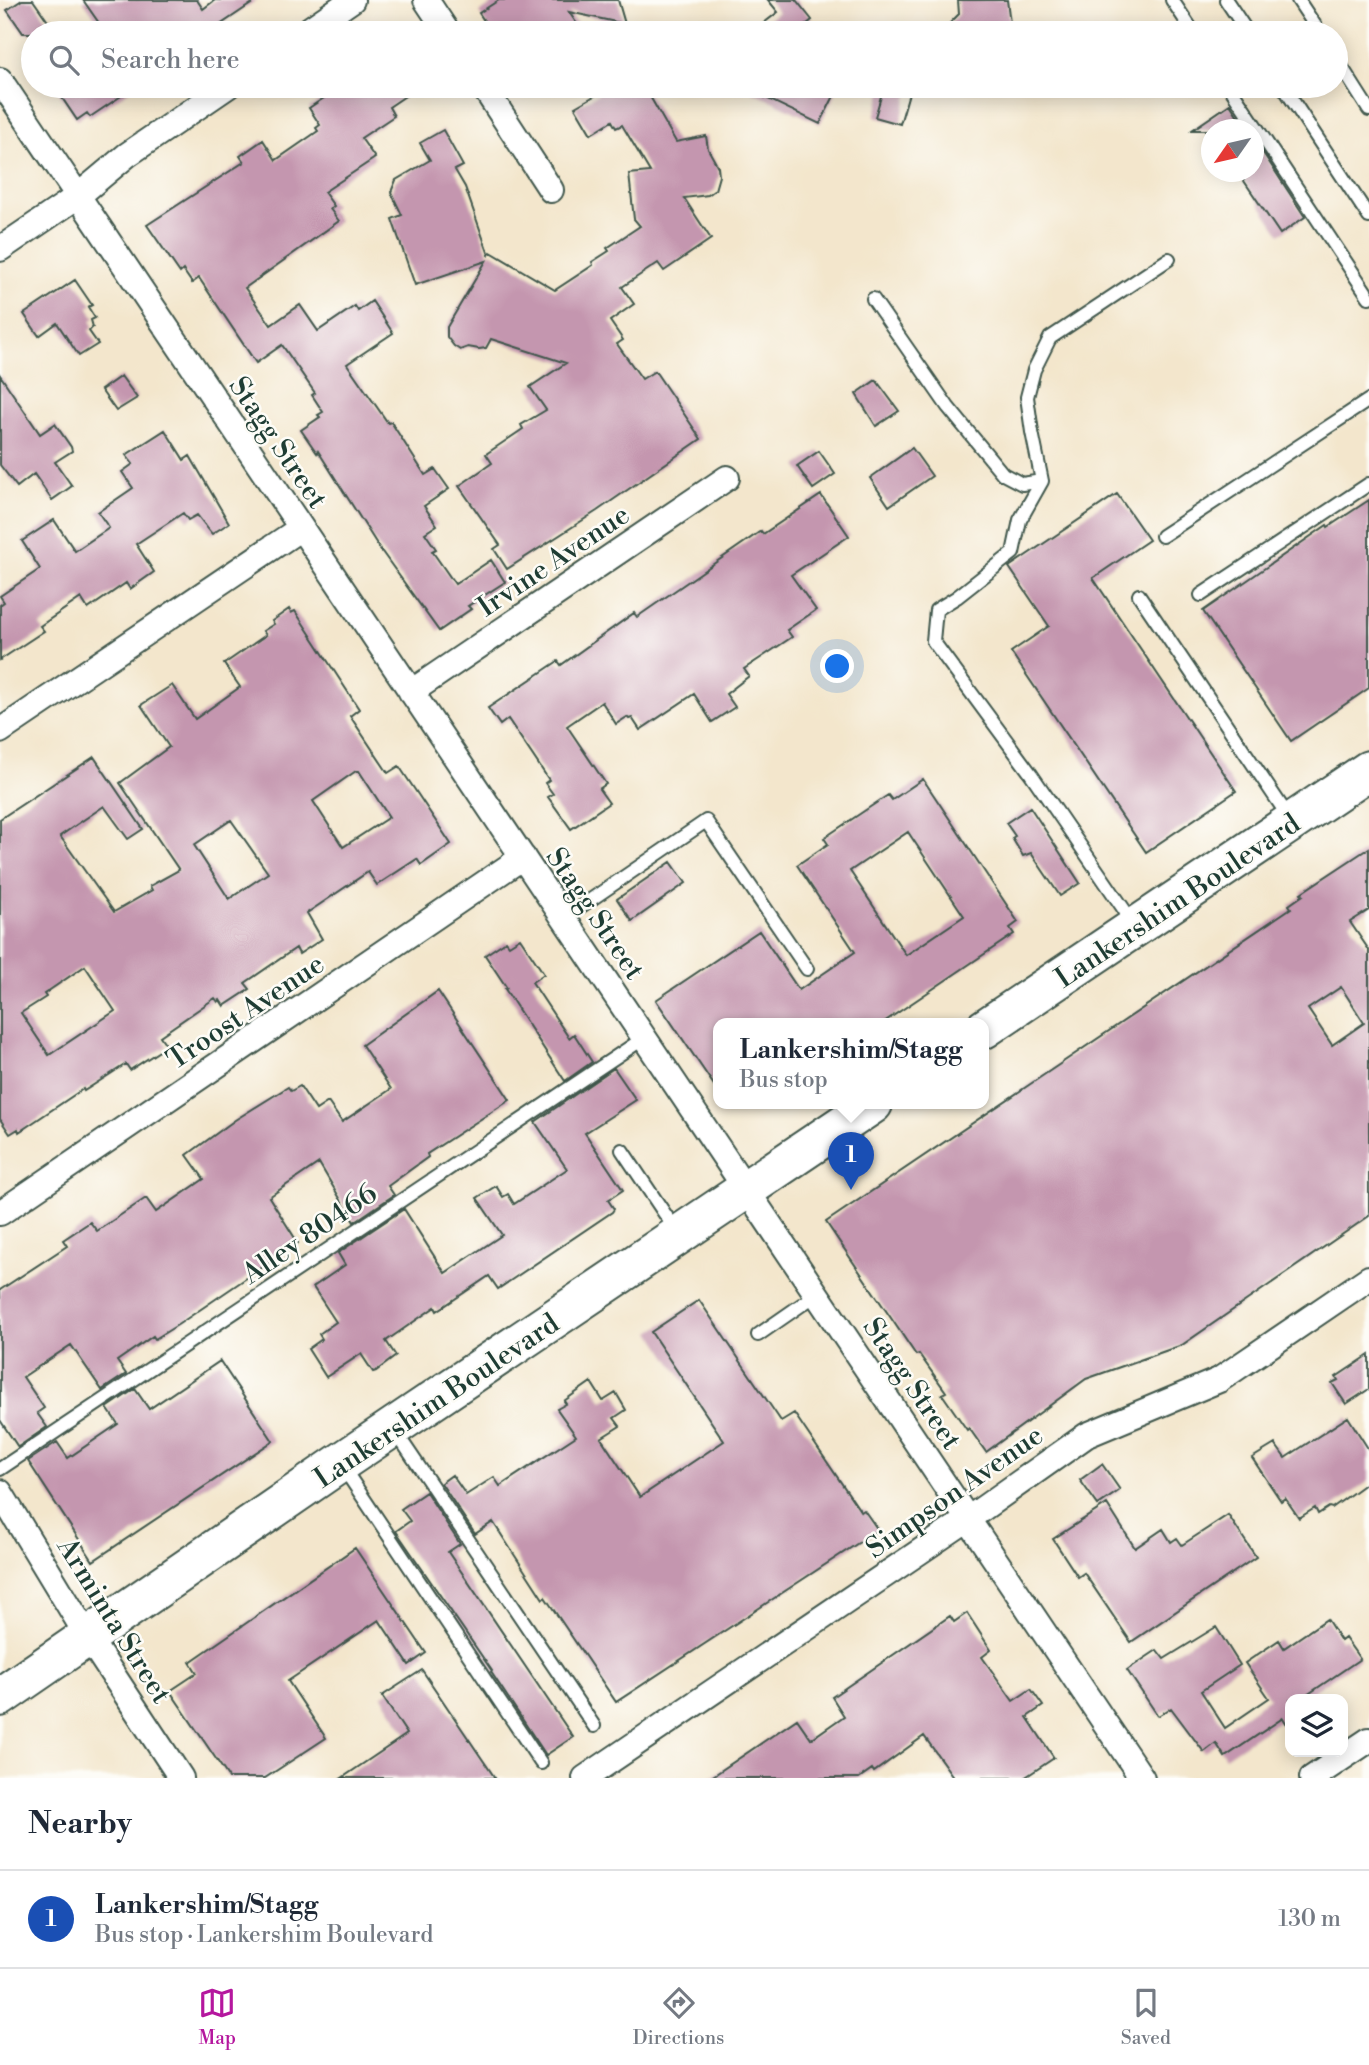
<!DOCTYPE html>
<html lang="en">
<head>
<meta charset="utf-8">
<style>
	body { margin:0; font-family:"Libre Bodoni",serif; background:#f2f2f3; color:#1f2937 }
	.controls { position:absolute; right:21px; bottom:21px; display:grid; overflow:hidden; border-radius:14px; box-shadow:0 4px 18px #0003 }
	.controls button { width:63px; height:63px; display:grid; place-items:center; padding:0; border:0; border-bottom:2px solid #e0e1e3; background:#fff; color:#1f2937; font:35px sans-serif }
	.compass { position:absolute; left:1201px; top:119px; width:63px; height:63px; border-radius:50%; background:#fff; box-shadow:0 4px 18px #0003; rotate:236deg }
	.you { position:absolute; left:838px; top:667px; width:24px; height:24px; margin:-18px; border:5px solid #fff; border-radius:50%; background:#1a73e8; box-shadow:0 0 0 10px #1a73e833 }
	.badge { display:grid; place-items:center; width:46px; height:46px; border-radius:50%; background:#b5179e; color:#fff; font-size:23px; font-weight:700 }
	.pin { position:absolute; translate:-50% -58px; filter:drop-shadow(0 2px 4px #0008) }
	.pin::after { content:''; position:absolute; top:37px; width:24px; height:21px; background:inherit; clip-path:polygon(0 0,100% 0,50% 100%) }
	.popup { position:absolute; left:713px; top:1018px; width:276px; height:91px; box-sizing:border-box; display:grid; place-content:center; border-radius:14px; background:#fff; filter:drop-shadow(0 2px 5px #0005); font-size:23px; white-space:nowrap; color:#747a83 }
	.popup b { font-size:26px; color:#1f2937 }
	.popup::after { content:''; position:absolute; left:50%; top:100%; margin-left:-14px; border:14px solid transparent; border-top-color:#fff }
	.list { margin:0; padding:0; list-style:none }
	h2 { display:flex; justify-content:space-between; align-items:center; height:91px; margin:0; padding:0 28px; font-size:30px }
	h2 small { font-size:23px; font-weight:400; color:#747a83 }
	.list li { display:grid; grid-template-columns:46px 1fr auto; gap:21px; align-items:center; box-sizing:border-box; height:98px; padding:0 28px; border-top:2px solid #e0e1e3 }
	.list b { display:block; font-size:26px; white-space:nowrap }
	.list p { margin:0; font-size:23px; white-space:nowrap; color:#747a83 }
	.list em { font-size:23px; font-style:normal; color:#747a83 }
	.icon { flex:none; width:38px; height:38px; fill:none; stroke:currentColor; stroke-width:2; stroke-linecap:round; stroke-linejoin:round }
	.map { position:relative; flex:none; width:1369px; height:1778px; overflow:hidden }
	.search { position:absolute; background:#fff; box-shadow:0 4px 18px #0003; left:21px; right:21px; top:21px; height:77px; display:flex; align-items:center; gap:18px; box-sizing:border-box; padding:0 24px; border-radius:38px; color:#747a83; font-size:26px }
	.sheet { height:189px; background:#fff }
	nav { display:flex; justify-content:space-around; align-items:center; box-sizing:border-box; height:98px; border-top:2px solid #e0e1e3; background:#fff; font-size:19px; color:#747a83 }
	nav a { display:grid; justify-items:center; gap:4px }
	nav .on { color:#b5179e }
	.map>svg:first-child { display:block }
	.building { fill:#c496af; fill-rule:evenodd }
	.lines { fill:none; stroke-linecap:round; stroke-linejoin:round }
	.lane-casing { stroke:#3f564b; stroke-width:16 }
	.street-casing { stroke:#3f564b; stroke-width:28 }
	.primary-casing { stroke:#3f564b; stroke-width:42 }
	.lane { stroke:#fff; stroke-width:12 }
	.street { stroke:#fff; stroke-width:24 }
	.primary { stroke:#fff; stroke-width:38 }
	.labels { text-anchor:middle; stroke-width:5; stroke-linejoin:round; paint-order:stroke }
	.street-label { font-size:28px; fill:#1f3d34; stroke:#fdfcf7 }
</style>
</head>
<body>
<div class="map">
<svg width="1369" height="1778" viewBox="0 0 1369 1778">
	<rect width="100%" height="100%" fill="#fdfcf7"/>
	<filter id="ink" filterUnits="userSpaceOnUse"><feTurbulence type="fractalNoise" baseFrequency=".0143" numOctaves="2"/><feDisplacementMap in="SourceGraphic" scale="14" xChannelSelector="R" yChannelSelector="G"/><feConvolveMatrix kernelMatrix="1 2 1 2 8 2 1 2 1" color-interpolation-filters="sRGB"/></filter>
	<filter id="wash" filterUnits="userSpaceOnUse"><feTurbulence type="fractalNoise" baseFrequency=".00686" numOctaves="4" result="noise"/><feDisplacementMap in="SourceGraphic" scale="28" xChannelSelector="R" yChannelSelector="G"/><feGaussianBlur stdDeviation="1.57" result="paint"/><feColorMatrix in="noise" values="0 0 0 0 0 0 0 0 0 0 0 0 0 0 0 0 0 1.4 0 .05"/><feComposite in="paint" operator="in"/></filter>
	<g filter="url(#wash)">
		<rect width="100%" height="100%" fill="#f3e6cc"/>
		<g id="blocks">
			<!-- building -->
			<path class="building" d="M 22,0 L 33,0 L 56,33 L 23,33 L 7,10 Z
				M 83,0 L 197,0 L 203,9 L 215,0 L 257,0 L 208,33 L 163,33 L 161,30 L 157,33 L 106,33 Z
				M 499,0 L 618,0 L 625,24 L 569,12 L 583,33 L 492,33 L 479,13 Z
				M 768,0 L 796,0 L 812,20 L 796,33 L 751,33 L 778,12 Z
				M 958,0 L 1007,0 L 1010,23 L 987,26 L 980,33 L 940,33 L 959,14 Z
				M 54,86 L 136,86 L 90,117 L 87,113 L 77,120 Z
				M 342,86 L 420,86 L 389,107 L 394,116 L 361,138 L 375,158 L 324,192 L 334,206 L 330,209 L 339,221 L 245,288 L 271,325 L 300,305 L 318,331 L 355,306 L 358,311 L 372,301 L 393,333 L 347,364 L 388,423 L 391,422 L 425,475 L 435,469 L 449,489 L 424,506 L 437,525 L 425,533 L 436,549 L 432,551 L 455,584 L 491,560 L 505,582 L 468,606 L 471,609 L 439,631 L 380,549 L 318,451 L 317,453 L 301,430 L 320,417 L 318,415 L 323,412 L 312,395 L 315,393 L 282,345 L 256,363 L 199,278 L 192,283 L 183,270 L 180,273 L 147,225 L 244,162 L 240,156 L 263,140 L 276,160 L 318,131 L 316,128 L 320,125 L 309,108 Z
				M 612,86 L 644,86 L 676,142 L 706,136 L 708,149 L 718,167 L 719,176 L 715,190 L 708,195 L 684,198 L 711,239 L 664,271 L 658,263 L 622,287 L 634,304 L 610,321 L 623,340 L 617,344 L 642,379 L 655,371 L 701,439 L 597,511 L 507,569 L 494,549 L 500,545 L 459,486 L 492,463 L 486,454 L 523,429 L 521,425 L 546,410 L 530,387 L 566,363 L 491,339 L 486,348 L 479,349 L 468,347 L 460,350 L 454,346 L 447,337 L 447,327 L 486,261 L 415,285 L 392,219 L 402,215 L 391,192 L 396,180 L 430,160 L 420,143 L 443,130 L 463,166 L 455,170 L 465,187 L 489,255 L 491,252 L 555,290 L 593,265 L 592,262 L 609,251 L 607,248 L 640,226 L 634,219 L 629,174 L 650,172 L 622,125 L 616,128 L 612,121 L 591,134 L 575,107 Z
				M 741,86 L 839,86 L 820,124 Z
				M 884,86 L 911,86 L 900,124 L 875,117 Z
				M 1230,104 L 1247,130 L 1192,130 Z
				M 1254,139 L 1305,217 L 1280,234 L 1238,172 L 1254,172 Z
				M 75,280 L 92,305 L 88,307 L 95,318 L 91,320 L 93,327 L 89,331 L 98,344 L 79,356 L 57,323 L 39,336 L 24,314 Z
				M 0,375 L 40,434 L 55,424 L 71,447 L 72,451 L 55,462 L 72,486 L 52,500 L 34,474 L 17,487 L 0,465 Z
				M 121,376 L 137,398 L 116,411 L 101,390 Z
				M 876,380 L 899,411 L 876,426 L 856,394 Z
				M 165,430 L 184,460 L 190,456 L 229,523 L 212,534 L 197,515 L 188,520 L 183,513 L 136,544 L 154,572 L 130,589 L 126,583 L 88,609 L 81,598 L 40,626 L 44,631 L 0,660 L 0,605 L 4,602 L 0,596 L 40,569 L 22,541 L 54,520 L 75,551 L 109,528 L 98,512 L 133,488 L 122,472 L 133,464 L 126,455 Z
				M 912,448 L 932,476 L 889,506 L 870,478 Z
				M 819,451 L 835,474 L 813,489 L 797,466 Z
				M 1117,494 L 1149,540 L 1093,578 L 1236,791 L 1146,852 L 1011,652 L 1049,626 L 1009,567 Z
				M 821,495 L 849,536 L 791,575 L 816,610 L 787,630 L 792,637 L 744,669 L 749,676 L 726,694 L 735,707 L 712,722 L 694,694 L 640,730 L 632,718 L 629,719 L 627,717 L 616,724 L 602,702 L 567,726 L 606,784 L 599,789 L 609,803 L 571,829 L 548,797 L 553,794 L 545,783 L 549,780 L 508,719 L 500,725 L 488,708 L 558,661 L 561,665 L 634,613 L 637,617 L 761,531 L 763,534 Z
				M 1369,500 L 1369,688 L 1291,741 L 1203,611 L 1327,525 L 1328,527 Z
				M 289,609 L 291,613 L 295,611 L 359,709 L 350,716 L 388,773 L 399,766 L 451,844 L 421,865 L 417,859 L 377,885 L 368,872 L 307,913 L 322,939 L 299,954 L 296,948 L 245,983 L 250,989 L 224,1006 L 220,1000 L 218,1002 L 215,998 L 160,1036 L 167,1046 L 130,1070 L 126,1064 L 84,1091 L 83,1089 L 19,1132 L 18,1129 L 10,1134 L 0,1119 L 0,819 L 94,757 L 143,829 L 128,839 L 104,806 L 60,836 L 114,912 L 152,890 L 150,886 L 179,870 L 120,783 L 169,747 L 141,705 L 172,685 L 195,719 L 240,687 L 224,664 L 266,635 L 263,631 L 274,624 L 272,621 ZM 356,771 L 359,771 L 389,817 L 343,847 L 313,801 ZM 231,820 L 268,873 L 229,899 L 194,845 ZM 85,966 L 115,1011 L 49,1055 L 21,1013 L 46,997 L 44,994 Z
				M 923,779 L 1018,922 L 1010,928 L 1014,934 L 881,1024 L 718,1024 L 718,1091 L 656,1000 L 759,931 L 799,990 L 855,952 L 797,865 L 828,844 L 824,838 L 888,795 L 892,800 ZM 908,832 L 964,916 L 906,955 L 850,871 Z
				M 1030,807 L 1080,883 L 1060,896 L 1031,853 L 1023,856 L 1012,838 L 1015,836 L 1006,823 Z
				M 1369,848 L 1369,910 L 1350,922 L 1369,950 L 1369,1216 L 1182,1345 L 1086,1379 L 986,1452 L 969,1428 L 967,1430 L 942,1394 L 946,1392 L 919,1354 L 916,1355 L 826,1222 L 1291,908 L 1289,905 L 1303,895 L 1301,893 ZM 1341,987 L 1364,1023 L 1332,1045 L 1308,1009 Z
				M 671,862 L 686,883 L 632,921 L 617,899 Z
				M 520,938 L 544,974 L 532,982 L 569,1038 L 574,1034 L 592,1062 L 565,1081 L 505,989 L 507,988 L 485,955 L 506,941 L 509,945 Z
				M 438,991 L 510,1100 L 427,1154 L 428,1157 L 388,1186 L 394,1195 L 354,1222 L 319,1163 L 269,1197 L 298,1243 L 179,1324 L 155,1339 L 153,1336 L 117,1361 L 126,1374 L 102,1390 L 71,1345 L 23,1377 L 44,1408 L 37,1413 L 47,1427 L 18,1447 L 0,1420 L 0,1290 L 67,1246 L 63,1240 L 90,1222 L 97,1231 L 146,1198 L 156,1212 L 204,1179 L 187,1155 L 235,1120 L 288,1087 L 291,1091 L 300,1086 L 316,1110 L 328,1102 L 342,1122 L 391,1089 L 362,1045 Z
				M 614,1068 L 636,1100 L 585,1133 L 623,1190 L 608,1200 L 614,1209 L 612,1212 L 498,1289 L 489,1276 L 437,1311 L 435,1307 L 386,1341 L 396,1356 L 376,1371 L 373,1372 L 361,1354 L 326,1377 L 308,1349 L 322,1339 L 319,1334 L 336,1322 L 313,1287 L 345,1265 L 338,1253 L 404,1209 L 445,1273 L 502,1235 L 477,1198 L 496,1186 L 503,1197 L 508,1194 L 514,1204 L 567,1169 L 535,1122 Z
				M 699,1300 L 781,1421 L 794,1413 L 861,1512 L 864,1510 L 878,1530 L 616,1702 L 545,1597 L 543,1599 L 493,1522 L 475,1534 L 441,1483 L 452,1475 L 466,1495 L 494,1477 L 500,1486 L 576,1436 L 557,1409 L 566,1404 L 564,1401 L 591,1382 L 603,1401 L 616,1393 L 626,1410 L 614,1418 L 620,1426 L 601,1438 L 640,1497 L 724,1441 L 651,1332 Z
				M 1369,1355 L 1369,1389 L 1346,1404 L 1332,1383 L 1338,1380 L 1336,1377 Z
				M 220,1361 L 273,1441 L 93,1561 L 28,1461 L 57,1442 L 68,1458 L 118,1424 L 107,1408 L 135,1389 L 149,1409 Z
				M 1348,1417 L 1369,1450 L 1369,1481 L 1332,1508 L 1329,1507 L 1318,1514 L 1315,1508 L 1299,1518 L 1285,1498 L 1281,1501 L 1252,1458 L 1275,1444 L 1285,1458 Z
				M 1102,1464 L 1120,1490 L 1098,1505 L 1080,1480 Z
				M 426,1492 L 460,1544 L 448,1552 L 573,1737 L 546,1755 L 491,1672 L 492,1671 L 396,1531 L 410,1521 L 401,1509 Z
				M 1107,1504 L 1135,1548 L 1163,1529 L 1171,1542 L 1177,1538 L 1182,1545 L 1228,1515 L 1256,1557 L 1131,1642 L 1084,1573 L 1078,1577 L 1053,1539 Z
				M 355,1548 L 426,1653 L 409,1665 L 379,1620 L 288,1681 L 326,1738 L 265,1778 L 229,1778 L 170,1691 L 197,1673 L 190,1662 Z
				M 967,1613 L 991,1650 L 982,1657 L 1013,1701 L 1031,1689 L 1043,1706 L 1027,1717 L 1054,1758 L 1024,1778 L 954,1778 L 924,1736 L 874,1772 L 872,1769 L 859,1778 L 710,1778 L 797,1719 L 811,1739 L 844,1716 L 832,1697 L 950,1616 L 954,1622 Z
				M 1327,1619 L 1341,1641 L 1345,1638 L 1360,1659 L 1301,1699 L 1290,1699 L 1290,1729 L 1283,1718 L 1225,1757 L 1216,1743 L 1204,1752 L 1171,1708 L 1158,1716 L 1127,1670 L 1157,1650 L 1164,1659 L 1216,1627 L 1240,1665 L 1201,1691 L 1225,1728 L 1269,1698 L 1245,1663 L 1279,1640 L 1284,1648 Z
				M 422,1670 L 495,1778 L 342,1778 L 407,1734 L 382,1696 Z"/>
		</g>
	</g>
	<g filter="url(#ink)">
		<use href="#blocks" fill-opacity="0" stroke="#3f564b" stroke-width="2"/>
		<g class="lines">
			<defs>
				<path id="lane" d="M 1172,0 L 1194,33
					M 1226,0 L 1248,33
					M 1298,0 L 1320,33
					M 1336,58 L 1369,110
					M 1229,86 L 1369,297
					M 1283,86 L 1369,217
					M 873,299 L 948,407 L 1003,474 L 1022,484 L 1042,481
					M 1162,536 L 1369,400
					M 1139,595 L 1290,819
					M 1201,595 L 1369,484
					M 564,918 L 706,821 L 807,969
					M 1134,924 L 1031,774 L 933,641 L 936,610 L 957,597 L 1013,553 L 1020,520 L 1042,481 L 1032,432 L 1027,397 L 1034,370 L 1050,338 L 1169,259
					M 622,1150 L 677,1232
					M 758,1335 L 817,1294
					M 395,1431 L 594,1726
					M 342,1466 L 541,1763
					M 0,1469 L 644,1038"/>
				<path id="street" d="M 426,0 L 448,33
					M 304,33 L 352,0
					M 0,80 L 1142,1778
					M 483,86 L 551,190
					M 0,249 L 78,196 L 127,155 L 228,86
					M 411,692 L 727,478
					M 0,731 L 301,528
					M 0,1213 L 523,857
					M 0,1492 L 88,1637 L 181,1778
					M 585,1778 L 968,1519 L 1087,1435 L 1219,1380 L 1369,1278
					M 1312,1778 L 1369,1740"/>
				<path id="primary" d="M 984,1029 L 1369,770
					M 0,1697 L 340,1463 L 873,1104"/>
			</defs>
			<!-- lane casing -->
			<use href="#lane" class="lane-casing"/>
			<!-- street casing -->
			<use href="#street" class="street-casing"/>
			<!-- primary casing -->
			<use href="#primary" class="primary-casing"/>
			<!-- lane -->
			<use href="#lane" class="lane"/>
			<!-- street -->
			<use href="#street" class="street"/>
			<!-- primary -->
			<use href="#primary" class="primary"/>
		</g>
	</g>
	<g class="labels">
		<!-- street labels -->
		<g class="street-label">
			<text transform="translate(279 442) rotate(56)" y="10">Stagg Street</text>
			<text transform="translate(553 560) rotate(-34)" y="10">Irvine Avenue</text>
			<text transform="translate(1177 900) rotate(-34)" y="10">Lankershim Boulevard</text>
			<text transform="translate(596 913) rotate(56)" y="10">Stagg Street</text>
			<text transform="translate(245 1011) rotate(-34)" y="10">Troost Avenue</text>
			<text transform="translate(309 1233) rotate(-34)" y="10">Alley 80466</text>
			<text transform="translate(913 1383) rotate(56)" y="10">Stagg Street</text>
			<text transform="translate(436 1400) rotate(-34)" y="10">Lankershim Boulevard</text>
			<text transform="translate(954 1491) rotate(-35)" y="10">Simpson Avenue</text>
			<text transform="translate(115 1620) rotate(58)" y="10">Arminta Street</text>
		</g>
	</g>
</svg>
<div class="controls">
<button><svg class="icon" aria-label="layers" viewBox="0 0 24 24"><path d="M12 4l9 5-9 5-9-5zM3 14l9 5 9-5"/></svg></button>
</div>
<svg class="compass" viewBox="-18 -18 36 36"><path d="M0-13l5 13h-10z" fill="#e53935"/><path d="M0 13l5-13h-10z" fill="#747a83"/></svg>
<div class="you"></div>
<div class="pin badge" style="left:851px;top:1190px;background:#1a4fb4">1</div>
<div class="popup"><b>Lankershim/Stagg</b>Bus stop</div>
<div class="search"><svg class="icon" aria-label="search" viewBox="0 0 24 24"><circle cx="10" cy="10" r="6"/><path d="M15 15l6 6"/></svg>Search here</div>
</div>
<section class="sheet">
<h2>Nearby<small></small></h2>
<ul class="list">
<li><span class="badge" style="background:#1a4fb4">1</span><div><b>Lankershim/Stagg</b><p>Bus stop · Lankershim Boulevard</p></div><em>130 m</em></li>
</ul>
</section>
<nav>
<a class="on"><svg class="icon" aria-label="map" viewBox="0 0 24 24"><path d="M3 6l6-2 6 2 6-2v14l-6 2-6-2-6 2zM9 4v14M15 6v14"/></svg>Map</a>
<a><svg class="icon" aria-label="directions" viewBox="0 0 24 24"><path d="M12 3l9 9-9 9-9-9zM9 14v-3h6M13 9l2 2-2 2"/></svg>Directions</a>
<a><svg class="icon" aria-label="saved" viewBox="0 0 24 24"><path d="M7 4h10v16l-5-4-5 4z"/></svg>Saved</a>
</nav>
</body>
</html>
